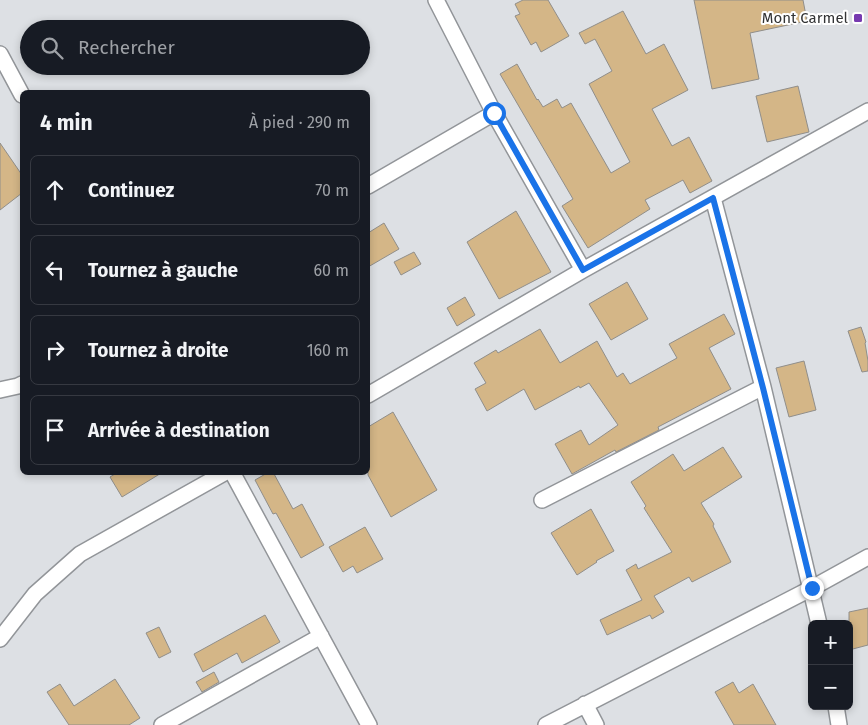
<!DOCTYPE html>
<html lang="fr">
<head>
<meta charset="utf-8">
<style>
	body { margin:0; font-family:"Fira Sans",sans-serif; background:#20242c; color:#f1f3f6 }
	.controls { position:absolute; right:15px; bottom:15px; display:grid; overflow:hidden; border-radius:8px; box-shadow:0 2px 8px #0003 }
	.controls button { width:45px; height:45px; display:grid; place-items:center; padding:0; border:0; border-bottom:1px solid #363941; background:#171b24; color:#f1f3f6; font:25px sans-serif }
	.stop { position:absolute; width:15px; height:15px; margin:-11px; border:4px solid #1a73e8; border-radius:50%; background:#fff }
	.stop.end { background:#1a73e8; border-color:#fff; box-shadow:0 1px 5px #0008 }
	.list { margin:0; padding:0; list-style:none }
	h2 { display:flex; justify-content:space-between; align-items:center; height:65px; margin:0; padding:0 20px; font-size:21px }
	h2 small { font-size:16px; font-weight:400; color:#9ea1a6 }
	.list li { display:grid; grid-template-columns:32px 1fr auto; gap:15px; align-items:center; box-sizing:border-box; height:70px; margin:0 10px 10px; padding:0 10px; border:1px solid #363941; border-radius:8px }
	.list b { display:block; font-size:19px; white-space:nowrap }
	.list em { font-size:16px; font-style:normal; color:#9ea1a6 }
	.icon { flex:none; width:28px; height:28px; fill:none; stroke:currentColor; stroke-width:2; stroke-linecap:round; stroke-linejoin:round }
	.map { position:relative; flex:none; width:868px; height:725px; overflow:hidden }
	.search { position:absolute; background:#171b24; box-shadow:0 2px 8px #0003; left:20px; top:20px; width:350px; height:55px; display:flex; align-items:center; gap:12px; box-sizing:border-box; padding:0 18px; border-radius:28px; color:#9ea1a6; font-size:19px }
	.panel { position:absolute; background:#171b24; box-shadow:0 2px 8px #0003; left:20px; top:90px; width:350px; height:385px; border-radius:8px }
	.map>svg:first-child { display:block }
	.building { fill:#d4b687; stroke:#908e8a }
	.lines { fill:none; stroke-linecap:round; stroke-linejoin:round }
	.street-casing { stroke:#929599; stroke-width:18 }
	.street { stroke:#fff; stroke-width:15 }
	.route { stroke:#1a73e8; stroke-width:6 }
	.poi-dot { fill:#773ab0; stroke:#fff; stroke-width:2 }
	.labels { text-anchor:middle; stroke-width:4; stroke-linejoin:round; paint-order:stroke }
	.poi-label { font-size:15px; fill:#323334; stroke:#fff; text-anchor:end }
</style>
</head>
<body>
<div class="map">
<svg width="868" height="725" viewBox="0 0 868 725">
	<rect width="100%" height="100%" fill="#dde0e4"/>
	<!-- building -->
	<path class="building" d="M 523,0 L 548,0 L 569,36 L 541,52 L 536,42 L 531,45 L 515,16 L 520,14 L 515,4 Z
		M 694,0 L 803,0 L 807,21 L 750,33 L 759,79 L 712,89 Z
		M 623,11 L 646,54 L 664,44 L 688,90 L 652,109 L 672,146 L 689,137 L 712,181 L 690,193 L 683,180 L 645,200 L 650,209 L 588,248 L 562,206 L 573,199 L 500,74 L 517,64 L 537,100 L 538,99 L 543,107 L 557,99 L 562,108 L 571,103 L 611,173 L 630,162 L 589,84 L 612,71 L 595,39 L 585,44 L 579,33 Z
		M 798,86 L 809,132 L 767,142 L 756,96 Z
		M 0,143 L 22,175 L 22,193 L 0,210 Z
		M 516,211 L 551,272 L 499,299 L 467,242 Z
		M 384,223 L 399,249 L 368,267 L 368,233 Z
		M 414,252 L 421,264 L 401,275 L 394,262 Z
		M 627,282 L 648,319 L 611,340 L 589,304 Z
		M 465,297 L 475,315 L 457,326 L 447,308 Z
		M 724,314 L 735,334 L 709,348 L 731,389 L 658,427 L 659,430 L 616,452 L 615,450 L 572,474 L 555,444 L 581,430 L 589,445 L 618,425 L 589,383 L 580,388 L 579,386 L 535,410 L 524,389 L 487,411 L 475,389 L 486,383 L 474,363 L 496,350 L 498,353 L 540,329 L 560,363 L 597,341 L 617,377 L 623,373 L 630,384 L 677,358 L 669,344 Z
		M 861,327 L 866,342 L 865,343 L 868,361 L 868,371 L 862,372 L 848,331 Z
		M 804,361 L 816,410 L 789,417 L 776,368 Z
		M 393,412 L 437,490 L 391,517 L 368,475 L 368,427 Z
		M 723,447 L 742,477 L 701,503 L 714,524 L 713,526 L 731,562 L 692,582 L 689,577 L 654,596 L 664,612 L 652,619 L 650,615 L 607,635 L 600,620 L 642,600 L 626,570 L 636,564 L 638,569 L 672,552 L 644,508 L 646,506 L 631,482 L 673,454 L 684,471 Z
		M 118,472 L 163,472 L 122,497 L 110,477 Z
		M 269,472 L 273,472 L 293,509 L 302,504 L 324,545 L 301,558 L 276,513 L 273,514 L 255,480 Z
		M 591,509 L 614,551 L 596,561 L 597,562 L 577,575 L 551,533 Z
		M 365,527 L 383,559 L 357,573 L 353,566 L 343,572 L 329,547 Z
		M 868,608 L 868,645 L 849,650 L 849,612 Z
		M 265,615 L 280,642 L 242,663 L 237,653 L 203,672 L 194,654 Z
		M 159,627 L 171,652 L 159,658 L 146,633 Z
		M 214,672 L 219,682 L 202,692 L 196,682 Z
		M 115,679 L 140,718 L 129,725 L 69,725 L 47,692 L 60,684 L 74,706 Z
		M 733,682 L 739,693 L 753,684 L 776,725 L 734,725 L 715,692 Z"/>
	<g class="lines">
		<defs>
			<path id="street" d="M 436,0 L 494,113 L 583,270
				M 0,54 L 22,95
				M 368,186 L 494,113
				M 713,198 L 763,387 L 819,624
				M 0,390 L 18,386 L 22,384
				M 368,395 L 583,270 L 868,111
				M 232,472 L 369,725
				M 542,500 L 763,387
				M 0,639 L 35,594 L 80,554 L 226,472
				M 585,704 L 596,725
				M 836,706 L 839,725
				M 162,725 L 321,636
				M 546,725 L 812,588 L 868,557"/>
		</defs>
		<!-- street casing -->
		<use href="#street" class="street-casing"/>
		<!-- street -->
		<use href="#street" class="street"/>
	</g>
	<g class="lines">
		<!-- route -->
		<path class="route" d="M 494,113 L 583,270 L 713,198 L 763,388 L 812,588"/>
	</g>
	<!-- markers -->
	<rect class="poi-dot" x="853" y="13" width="10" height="10" rx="2.5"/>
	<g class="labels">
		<!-- poi labels -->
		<g class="poi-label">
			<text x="848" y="23">Mont Carmel</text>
		</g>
	</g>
</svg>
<div class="controls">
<button>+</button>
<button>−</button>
</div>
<div class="stop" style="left:494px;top:113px"></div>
<div class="stop end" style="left:812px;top:588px"></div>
<div class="search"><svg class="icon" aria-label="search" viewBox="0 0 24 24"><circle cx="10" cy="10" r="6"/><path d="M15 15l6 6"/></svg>Rechercher</div>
<section class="panel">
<h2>4 min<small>À pied · 290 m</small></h2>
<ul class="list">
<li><svg class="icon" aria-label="ahead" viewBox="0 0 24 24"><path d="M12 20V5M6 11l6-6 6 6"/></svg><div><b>Continuez</b></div><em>70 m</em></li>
<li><svg class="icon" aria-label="left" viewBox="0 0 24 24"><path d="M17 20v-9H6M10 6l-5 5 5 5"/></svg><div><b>Tournez à gauche</b></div><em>60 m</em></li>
<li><svg class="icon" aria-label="right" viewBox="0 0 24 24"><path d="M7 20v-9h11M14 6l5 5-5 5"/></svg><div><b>Tournez à droite</b></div><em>160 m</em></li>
<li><svg class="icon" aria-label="arrive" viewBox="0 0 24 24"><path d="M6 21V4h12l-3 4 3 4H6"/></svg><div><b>Arrivée à destination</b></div></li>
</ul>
</section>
</div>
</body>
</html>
